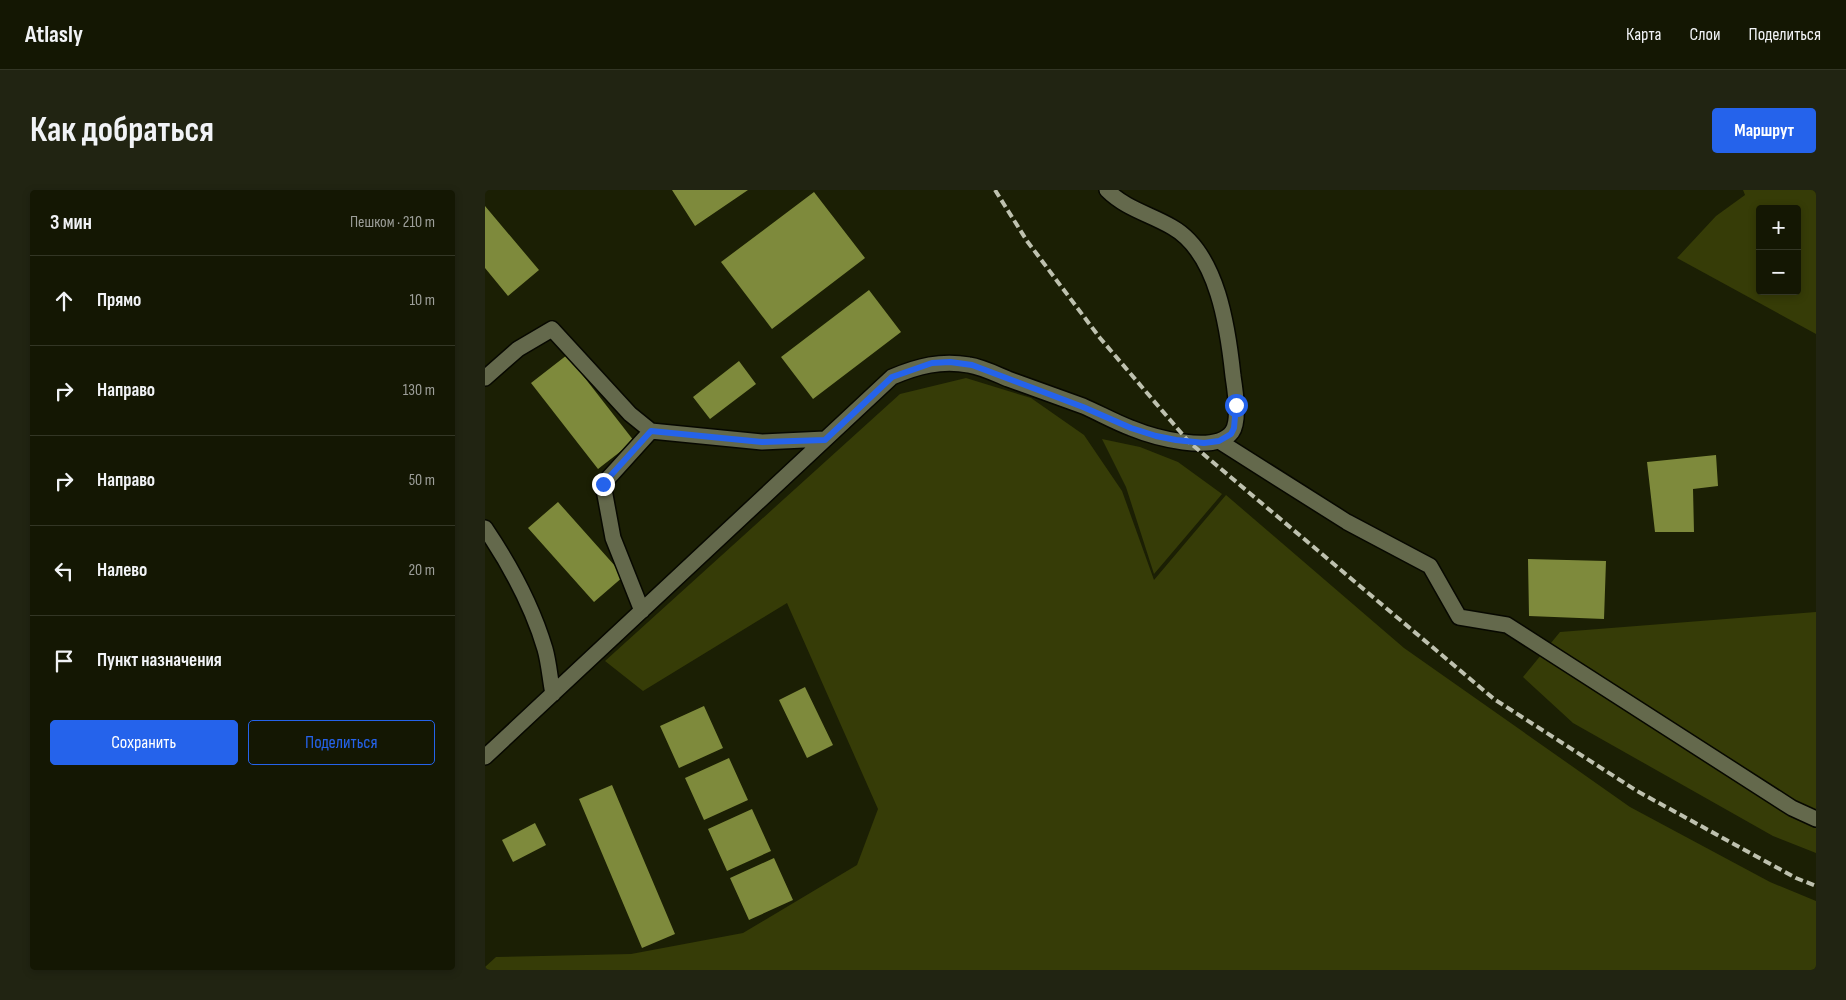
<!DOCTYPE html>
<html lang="ru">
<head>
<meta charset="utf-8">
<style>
	body { margin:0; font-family:"Sofia Sans Condensed",sans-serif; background:#212412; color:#f1f3f6 }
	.controls { position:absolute; right:15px; top:15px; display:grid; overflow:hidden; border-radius:5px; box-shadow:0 2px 8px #0003 }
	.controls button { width:45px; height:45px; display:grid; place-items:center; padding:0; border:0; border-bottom:1px solid #333625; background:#141703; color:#f1f3f6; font:25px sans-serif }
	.stop { position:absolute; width:15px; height:15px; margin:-11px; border:4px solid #2563eb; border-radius:50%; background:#fff }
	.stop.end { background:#2563eb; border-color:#fff; box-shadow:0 1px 5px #0008 }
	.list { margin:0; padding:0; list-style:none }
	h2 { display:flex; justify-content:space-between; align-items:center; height:65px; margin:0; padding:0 20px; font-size:21px }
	h2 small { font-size:16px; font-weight:400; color:#9d9f9a }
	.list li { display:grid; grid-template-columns:32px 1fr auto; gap:15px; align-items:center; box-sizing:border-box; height:90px; padding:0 20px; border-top:1px solid #333625 }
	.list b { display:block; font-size:19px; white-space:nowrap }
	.list em { font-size:16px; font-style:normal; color:#9d9f9a }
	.actions { display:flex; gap:10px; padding:15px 20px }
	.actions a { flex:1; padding:11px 0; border:1px solid #2563eb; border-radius:5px; text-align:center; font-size:18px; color:#2563eb }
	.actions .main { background:#2563eb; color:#fff }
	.icon { flex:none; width:28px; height:28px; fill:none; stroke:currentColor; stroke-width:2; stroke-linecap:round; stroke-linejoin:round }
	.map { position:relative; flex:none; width:1331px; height:780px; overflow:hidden; border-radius:5px }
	header { display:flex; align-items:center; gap:30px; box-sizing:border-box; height:70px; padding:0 25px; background:#141703; border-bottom:1px solid #333625 }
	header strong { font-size:24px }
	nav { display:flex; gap:28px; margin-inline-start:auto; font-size:18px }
	.intro { display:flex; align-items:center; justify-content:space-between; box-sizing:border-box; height:120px; padding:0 30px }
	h1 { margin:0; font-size:35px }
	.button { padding:12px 22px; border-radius:5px; background:#2563eb; color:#fff; font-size:18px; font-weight:700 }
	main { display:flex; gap:30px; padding:0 30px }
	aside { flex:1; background:#141703; border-radius:5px; box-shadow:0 2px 8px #0003 }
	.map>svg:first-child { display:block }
	.green { fill:#363c07; fill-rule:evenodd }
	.building { fill:#7e8a3c }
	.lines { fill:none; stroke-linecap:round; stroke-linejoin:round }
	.minor-casing { stroke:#070800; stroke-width:18 }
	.minor { stroke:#64694c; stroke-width:15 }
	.rail { stroke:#bec1af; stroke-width:4; stroke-dasharray:8 4; stroke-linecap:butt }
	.route { stroke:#2563eb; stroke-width:6 }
</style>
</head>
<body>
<header>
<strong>Atlasly</strong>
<nav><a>Карта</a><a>Слои</a><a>Поделиться</a></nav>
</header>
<div class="intro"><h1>Как добраться</h1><a class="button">Маршрут</a></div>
<main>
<aside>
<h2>3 мин<small>Пешком · 210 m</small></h2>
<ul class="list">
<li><svg class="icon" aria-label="ahead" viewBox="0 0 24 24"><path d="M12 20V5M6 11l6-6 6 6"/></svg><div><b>Прямо</b></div><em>10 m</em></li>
<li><svg class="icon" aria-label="right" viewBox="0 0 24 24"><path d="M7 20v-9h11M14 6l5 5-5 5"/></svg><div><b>Направо</b></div><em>130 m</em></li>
<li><svg class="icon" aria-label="right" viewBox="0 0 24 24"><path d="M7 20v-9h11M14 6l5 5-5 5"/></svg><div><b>Направо</b></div><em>50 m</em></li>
<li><svg class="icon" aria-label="left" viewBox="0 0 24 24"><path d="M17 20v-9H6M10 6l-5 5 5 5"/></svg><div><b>Налево</b></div><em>20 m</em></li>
<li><svg class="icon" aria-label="arrive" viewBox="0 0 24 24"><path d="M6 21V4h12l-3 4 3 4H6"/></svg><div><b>Пункт назначения</b></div></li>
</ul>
<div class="actions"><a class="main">Сохранить</a><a>Поделиться</a></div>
</aside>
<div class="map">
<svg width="1331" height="780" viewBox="0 0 1331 780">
	<rect width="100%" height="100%" fill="#1b1f04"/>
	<!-- green -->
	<path class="green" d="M 1258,0 L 1331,0 L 1331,144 L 1192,68 L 1231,26 L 1260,5 ZM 1275,19 L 1312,19 L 1312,101 L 1275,101 Z
		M 481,188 L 546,208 L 599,245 L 637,301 L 669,390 L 741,305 L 919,458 L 1145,617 L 1285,692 L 1331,711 L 1331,780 L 0,780 L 0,777 L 11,767 L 146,764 L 258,743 L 372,675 L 393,619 L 302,413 L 158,501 L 120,471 L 415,204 Z
		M 617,249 L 655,257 L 693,272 L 737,304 L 669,384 L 641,297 Z
		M 1331,422 L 1331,663 L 1288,646 L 1088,533 L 1038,487 L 1075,442 Z"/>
	<!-- building -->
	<path class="building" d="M 187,0 L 263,0 L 210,36 Z
		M 329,2 L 380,68 L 287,139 L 236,72 Z
		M 0,16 L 54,80 L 23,106 L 0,78 Z
		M 384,100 L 416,142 L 328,209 L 296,167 Z
		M 82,165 L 149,251 L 113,279 L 46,193 Z
		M 254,171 L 271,194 L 225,229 L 208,207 Z
		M 1231,265 L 1233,296 L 1208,299 L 1209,342 L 1170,342 L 1162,272 Z
		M 73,312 L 139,386 L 109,412 L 43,338 Z
		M 1043,369 L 1121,371 L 1119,429 L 1044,426 Z
		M 320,497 L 348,555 L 322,568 L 294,510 Z
		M 219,516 L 238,558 L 194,578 L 175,536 Z
		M 244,568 L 263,610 L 219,630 L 200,588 Z
		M 127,595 L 190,744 L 157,758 L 94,609 Z
		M 267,619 L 286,661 L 242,681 L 223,639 Z
		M 50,633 L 61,655 L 28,672 L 17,650 Z
		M 289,668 L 308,710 L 264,730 L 245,688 Z"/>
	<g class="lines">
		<defs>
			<path id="minor" d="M 0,188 L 33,159 L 67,139 L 145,224 L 166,241 L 277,252 L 340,249
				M 734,251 L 862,332 L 945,376 L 974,427 L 1022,435 L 1307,618 L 1331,629
				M 0,338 C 25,375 47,415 60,459 C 64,473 65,489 68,504
				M 157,421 L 128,348 L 118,294 L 166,241
				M 0,567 L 407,187 C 433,176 456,170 484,175 C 497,177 511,184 523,189 C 548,198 573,207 598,216 C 614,223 630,232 646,238 C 668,247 730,265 747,242 C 755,231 750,199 748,186 C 743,139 733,63 687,37 C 665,24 641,19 622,0"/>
		</defs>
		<!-- minor casing -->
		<use href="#minor" class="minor-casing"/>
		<!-- minor -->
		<use href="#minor" class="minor"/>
		<!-- rail -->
		<path class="rail" d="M 510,0 L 542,51 L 615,148 L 704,252 L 1009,509 L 1152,601 L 1311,688 L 1331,696"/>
	</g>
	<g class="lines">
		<!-- route -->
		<path class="route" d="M 118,294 L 166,241 L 277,252 L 340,250 L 407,187 L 447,173 L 465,172 L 487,175 L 598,217 L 646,238 L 671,246 L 691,250 L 719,253 L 734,251 L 741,247 L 746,244 L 749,238 L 751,215"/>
	</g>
</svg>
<div class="controls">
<button>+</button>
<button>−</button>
</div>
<div class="stop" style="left:751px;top:215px"></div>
<div class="stop end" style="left:118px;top:294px"></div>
</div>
</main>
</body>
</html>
